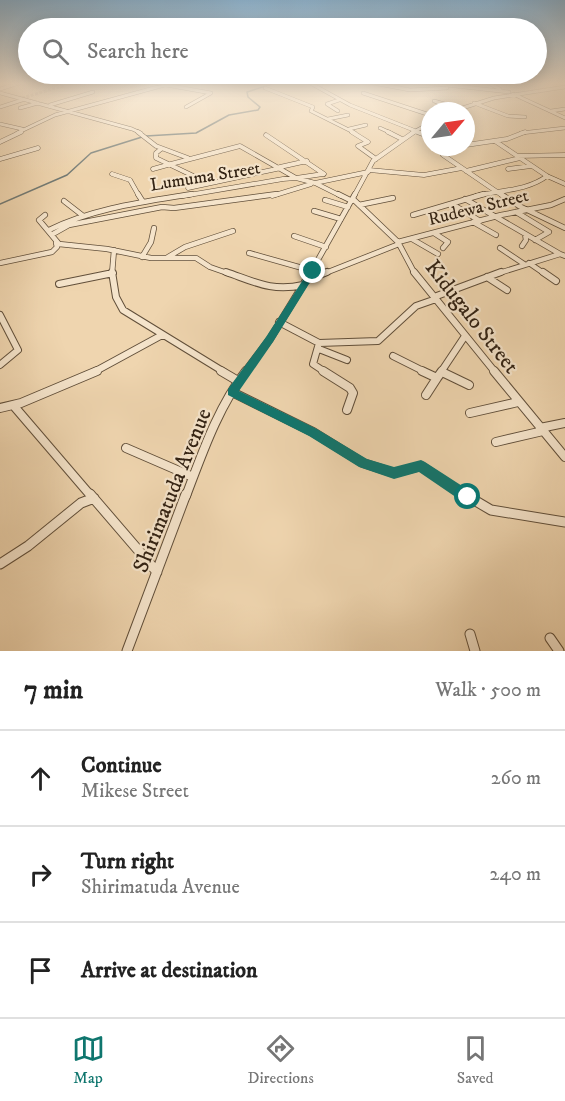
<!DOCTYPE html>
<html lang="en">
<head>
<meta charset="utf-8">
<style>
	body { margin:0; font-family:"IM FELL DW Pica",serif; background:#f6f6f6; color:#222 }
	.compass { position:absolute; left:421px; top:102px; width:54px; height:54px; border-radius:50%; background:#fff; box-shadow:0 3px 15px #0003; rotate:61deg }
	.stop { position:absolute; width:18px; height:18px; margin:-14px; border:4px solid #0f766e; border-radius:50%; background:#fff }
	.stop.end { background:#0f766e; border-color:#fff; box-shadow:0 2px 6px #0008 }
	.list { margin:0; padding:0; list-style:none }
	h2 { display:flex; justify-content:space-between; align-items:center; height:78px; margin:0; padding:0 24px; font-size:26px }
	h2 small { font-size:20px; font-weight:400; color:#767676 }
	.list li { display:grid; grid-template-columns:39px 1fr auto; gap:18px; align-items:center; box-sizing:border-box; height:96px; padding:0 24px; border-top:2px solid #e0e0e0 }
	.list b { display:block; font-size:22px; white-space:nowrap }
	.list p { margin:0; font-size:20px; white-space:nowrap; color:#767676 }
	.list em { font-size:20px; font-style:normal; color:#767676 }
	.icon { flex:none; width:33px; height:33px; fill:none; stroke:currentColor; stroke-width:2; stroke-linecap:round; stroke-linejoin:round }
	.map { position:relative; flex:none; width:565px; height:651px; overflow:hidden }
	.search { position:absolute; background:#fff; box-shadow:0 3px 15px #0003; left:18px; right:18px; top:18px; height:66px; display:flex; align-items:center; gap:15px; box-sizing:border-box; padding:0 21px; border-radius:33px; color:#767676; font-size:22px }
	.sheet { height:366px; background:#fff }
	nav { display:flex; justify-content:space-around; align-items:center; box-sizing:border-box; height:84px; border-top:2px solid #e0e0e0; background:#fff; font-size:16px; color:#767676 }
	nav a { display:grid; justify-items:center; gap:3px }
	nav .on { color:#0f766e }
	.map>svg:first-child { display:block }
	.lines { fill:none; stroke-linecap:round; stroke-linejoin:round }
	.stream { stroke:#737b75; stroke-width:1.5 }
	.minor-tunnel { stroke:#c9b190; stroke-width:3; stroke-dasharray:3 1.5; stroke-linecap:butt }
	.minor-far5-casing { stroke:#614f3a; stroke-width:4 }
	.minor-far4-casing { stroke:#614f3a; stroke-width:5 }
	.minor-far3-casing { stroke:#614f3a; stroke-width:6 }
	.minor-far2-casing { stroke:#614f3a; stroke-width:8 }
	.minor-far1-casing { stroke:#614f3a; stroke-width:10 }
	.minor-casing { stroke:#614f3a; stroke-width:11 }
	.minor-far5 { stroke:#f5e4cb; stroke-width:3 }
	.minor-far4 { stroke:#f5e4cb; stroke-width:4 }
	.minor-far3 { stroke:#f5e4cb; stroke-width:4.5 }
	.minor-far2 { stroke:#f5e4cb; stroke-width:6 }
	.minor-far1 { stroke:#f5e4cb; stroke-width:8 }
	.minor { stroke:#f5e4cb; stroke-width:9 }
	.route { fill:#0f766e }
	.labels { text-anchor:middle; stroke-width:4.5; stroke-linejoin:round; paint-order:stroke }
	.far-street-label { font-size:18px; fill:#322213; stroke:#f5e4cb }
	.street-label { font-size:22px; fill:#322213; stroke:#f5e4cb }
</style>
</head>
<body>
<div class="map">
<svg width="565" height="651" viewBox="0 0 565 651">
	<rect width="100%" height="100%" fill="#efd5af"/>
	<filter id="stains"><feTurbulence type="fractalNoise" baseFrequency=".00333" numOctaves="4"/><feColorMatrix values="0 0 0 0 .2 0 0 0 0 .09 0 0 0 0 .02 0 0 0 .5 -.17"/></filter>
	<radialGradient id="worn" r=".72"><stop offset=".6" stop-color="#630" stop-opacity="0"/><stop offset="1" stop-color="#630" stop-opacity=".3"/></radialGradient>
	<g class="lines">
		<!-- stream -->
		<path class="stream" d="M 146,136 L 196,133 L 229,115 L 258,110 L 260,107 L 248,97 L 247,92 L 275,83
			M 0,204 L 67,175 L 91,153 L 142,137"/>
		<!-- minor-tunnel -->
		<path class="minor-tunnel" d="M 22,98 L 73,83"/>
		<defs>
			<path id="minor-far5" d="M 155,83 L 211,93 L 186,107
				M 310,83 L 350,105 L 421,133
				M 373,83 L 410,90 L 447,88
				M 429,83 L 509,92
				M 488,83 L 500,89
				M 265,88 L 313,107 L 311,111 L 355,133
				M 0,89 L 19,83
				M 0,93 L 132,129 L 141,133
				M 363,93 L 430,115
				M 513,94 L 565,118
				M 434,101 L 459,108
				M 474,103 L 508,116 L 525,117
				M 50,105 L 93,92
				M 0,107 L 22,100
				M 20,108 L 38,103
				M 338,111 L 327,104 L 339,100
				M 453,111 L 494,98 L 565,87
				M 551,111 L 565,109
				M 328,119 L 348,115
				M 0,124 L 22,129
				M 380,128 L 391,133
				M 349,129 L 366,125
				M 17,133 L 55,115 L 172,83
				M 412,133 L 430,123
				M 521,133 L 565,128"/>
			<path id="minor-far4" d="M 138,132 L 156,146 L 188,158
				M 352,132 L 368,142 L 358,146 L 376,159
				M 388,132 L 402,139
				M 417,132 L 430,137
				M 266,135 L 324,174
				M 495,141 L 547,176 L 565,184
				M 0,142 L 21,132
				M 466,145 L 507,139 L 525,132
				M 161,149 L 156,153 L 156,158 L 208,183
				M 443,155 L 503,196
				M 517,156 L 565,155
				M 0,159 L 38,148
				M 171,164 L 240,146 L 296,178 L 323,174
				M 280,167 L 307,161
				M 153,169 L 171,164
				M 508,169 L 531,166
				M 369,170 L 424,175 L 462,168
				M 466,171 L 520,158
				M 112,174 L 130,180 L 139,196
				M 315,183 L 341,196
				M 188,188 L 281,168
				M 183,196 L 283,179 L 296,178 L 315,183 L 368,172
				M 272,196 L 311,184
				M 354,196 L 373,161 L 414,132
				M 476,196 C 500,190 527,191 547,176"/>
			<path id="minor-far3" d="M 138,194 L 143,202
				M 338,194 L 352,201
				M 501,194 L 519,206 L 565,228
				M 353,199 L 398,242 L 415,274
				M 465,199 L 560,254
				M 325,200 L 348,207
				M 64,201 L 82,215
				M 452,204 L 480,221
				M 359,205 L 393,198
				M 314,211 L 341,219
				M 516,212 L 549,232 L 535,240
				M 45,215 L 39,220 L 59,244 L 107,249 L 151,258 L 196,258 L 210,267 L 230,274
				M 413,215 L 484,194
				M 473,222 L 496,235
				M 49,230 C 94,208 143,202 192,194
				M 434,233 L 448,242 L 443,248
				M 53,234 L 69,225 L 162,207 L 174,208 L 277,194
				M 294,236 L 326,247
				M 412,239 L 438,254
				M 398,242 L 501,215 L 551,205 L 565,199
				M 522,246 L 526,240 L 525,234
				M 500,248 L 524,264
				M 249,253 L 313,271
				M 142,257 L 151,242 L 154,228
				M 168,257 L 185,247 L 233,231
				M 0,263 L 52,252 L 57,247 L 56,243
				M 529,263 L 545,274
				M 110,274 L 113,273
				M 112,274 L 114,250
				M 310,274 L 355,194
				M 323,274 L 399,244
				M 496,274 L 560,254 L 565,256"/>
			<path id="minor-far2" d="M 112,272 L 116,297 L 123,310 L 224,372
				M 226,272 C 255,282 272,292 303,285
				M 414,272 L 495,372
				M 543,272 L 556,281
				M 487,277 L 507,290
				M 307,280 L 327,272
				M 59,284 L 113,273
				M 434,297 L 501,272
				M 0,315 L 18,350 L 0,365
				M 279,322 L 319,343 L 313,364 L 325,372
				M 319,343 L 378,341 L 416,306 L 436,299
				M 319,349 L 347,360
				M 393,356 L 425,372
				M 94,372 L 162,335
				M 245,372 L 270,339 L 311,272
				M 441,372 L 465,336"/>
			<path id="minor-far1" d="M 221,371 L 238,381
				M 323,371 L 350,388 L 353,393 L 347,410
				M 422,371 L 437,378 L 442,371
				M 494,371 L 565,457
				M 442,372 L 469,385
				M 232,392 L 313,432 L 363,463 L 394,473 L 421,466 L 466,496
				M 426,395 L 437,378
				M 13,405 L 91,496
				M 0,408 L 21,403 L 97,371
				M 470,413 L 518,402
				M 540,428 L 565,423
				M 496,442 L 543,431
				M 126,448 L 193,477
				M 186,496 C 202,454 218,407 246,371"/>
			<path id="minor" d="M 90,494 L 157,572
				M 464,494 L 491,510 L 565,522
				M 0,564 L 28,546 L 81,503 L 94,498
				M 470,634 L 475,651
				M 550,638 L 559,651
				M 127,651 L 186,494"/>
		</defs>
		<!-- minor-far5 casing -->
		<use href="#minor-far5" class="minor-far5-casing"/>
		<!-- minor-far4 casing -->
		<use href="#minor-far4" class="minor-far4-casing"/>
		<!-- minor-far3 casing -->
		<use href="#minor-far3" class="minor-far3-casing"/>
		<!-- minor-far2 casing -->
		<use href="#minor-far2" class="minor-far2-casing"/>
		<!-- minor-far1 casing -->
		<use href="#minor-far1" class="minor-far1-casing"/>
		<!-- minor casing -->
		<use href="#minor" class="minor-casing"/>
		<!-- minor-far5 -->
		<use href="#minor-far5" class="minor-far5"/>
		<!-- minor-far4 -->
		<use href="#minor-far4" class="minor-far4"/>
		<!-- minor-far3 -->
		<use href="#minor-far3" class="minor-far3"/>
		<!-- minor-far2 -->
		<use href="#minor-far2" class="minor-far2"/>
		<!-- minor-far1 -->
		<use href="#minor-far1" class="minor-far1"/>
		<!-- minor -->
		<use href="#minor" class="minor"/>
	</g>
	<!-- sky -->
	<linearGradient id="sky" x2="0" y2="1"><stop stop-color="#8bb5d4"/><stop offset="0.48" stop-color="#f8ecdb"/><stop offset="1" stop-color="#f8ecdb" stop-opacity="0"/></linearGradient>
	<rect width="565" height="174" fill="url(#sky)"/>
	<!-- route -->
	<path class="route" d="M 313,268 L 317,271 L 273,342 L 239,391 L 317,429 L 367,459 L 394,467 L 421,460 L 425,462 L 473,493 L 475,497 L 473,502 L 468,504 L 463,502 L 419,472 L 394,479 L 359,467 L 309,436 L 228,395 L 228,389 L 266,337 L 310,269 Z"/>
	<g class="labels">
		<!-- far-street labels -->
		<g class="far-street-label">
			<text transform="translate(205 176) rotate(-9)" y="6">Lumuma Street</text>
			<text transform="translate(478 207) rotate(-14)" y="6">Rudewa Street</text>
		</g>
		<!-- street labels -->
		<g class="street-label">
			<text transform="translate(473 316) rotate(52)" y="8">Kidugalo Street</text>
			<text transform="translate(171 490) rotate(-68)" y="8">Shirimatuda Avenue</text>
		</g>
	</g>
	<rect width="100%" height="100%" filter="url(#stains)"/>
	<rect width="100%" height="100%" fill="url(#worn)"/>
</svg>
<svg class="compass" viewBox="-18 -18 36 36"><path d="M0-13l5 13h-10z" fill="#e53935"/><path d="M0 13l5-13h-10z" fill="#767676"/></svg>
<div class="stop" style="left:468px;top:497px"></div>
<div class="stop end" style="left:313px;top:271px"></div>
<div class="search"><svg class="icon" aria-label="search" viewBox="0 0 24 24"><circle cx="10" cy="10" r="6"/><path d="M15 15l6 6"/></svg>Search here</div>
</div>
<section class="sheet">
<h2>7 min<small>Walk · 500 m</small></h2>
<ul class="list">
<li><svg class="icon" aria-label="ahead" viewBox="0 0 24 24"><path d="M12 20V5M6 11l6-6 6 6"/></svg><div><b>Continue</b><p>Mikese Street</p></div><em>260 m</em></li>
<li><svg class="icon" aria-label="right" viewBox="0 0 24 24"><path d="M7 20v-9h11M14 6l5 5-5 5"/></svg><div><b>Turn right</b><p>Shirimatuda Avenue</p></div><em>240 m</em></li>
<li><svg class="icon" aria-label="arrive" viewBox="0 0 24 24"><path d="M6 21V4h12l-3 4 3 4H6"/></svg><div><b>Arrive at destination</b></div></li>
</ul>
</section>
<nav>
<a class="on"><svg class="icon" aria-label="map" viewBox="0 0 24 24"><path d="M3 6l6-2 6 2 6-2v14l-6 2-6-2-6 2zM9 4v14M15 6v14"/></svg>Map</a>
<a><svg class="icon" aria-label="directions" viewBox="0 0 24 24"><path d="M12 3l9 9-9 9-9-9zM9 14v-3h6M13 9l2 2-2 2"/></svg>Directions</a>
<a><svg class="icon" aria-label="saved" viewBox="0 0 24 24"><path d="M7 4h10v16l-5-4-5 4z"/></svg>Saved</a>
</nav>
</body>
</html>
